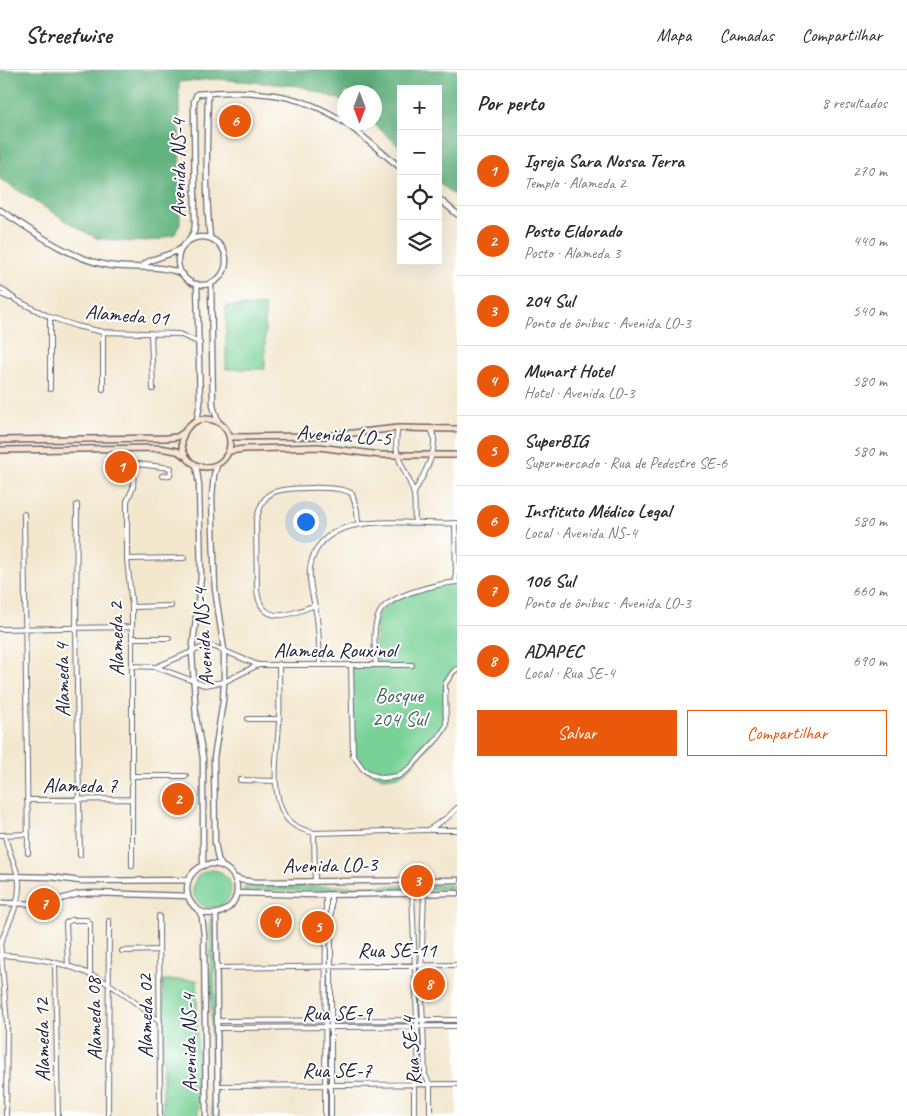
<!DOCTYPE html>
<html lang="pt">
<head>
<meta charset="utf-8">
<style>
	body { margin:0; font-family:Caveat,sans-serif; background:#f7f7f7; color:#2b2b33 }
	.controls { position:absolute; right:15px; top:15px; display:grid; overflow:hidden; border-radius:0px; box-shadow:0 5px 20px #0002 }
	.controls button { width:45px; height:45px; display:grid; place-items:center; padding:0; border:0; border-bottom:1px solid #e1e1e2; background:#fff; color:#2b2b33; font:25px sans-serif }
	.compass { position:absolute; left:337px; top:15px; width:45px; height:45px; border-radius:50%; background:#fff; box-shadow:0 5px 20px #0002; rotate:180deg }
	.you { position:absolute; left:305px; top:451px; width:18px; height:18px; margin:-12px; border:4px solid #fff; border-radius:50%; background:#1a73e8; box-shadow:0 0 0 8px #1a73e833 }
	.badge { display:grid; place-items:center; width:32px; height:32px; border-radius:50%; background:#ea580c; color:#fff; font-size:16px; font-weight:700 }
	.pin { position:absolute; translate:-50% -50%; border:2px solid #fff; box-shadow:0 1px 5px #0006 }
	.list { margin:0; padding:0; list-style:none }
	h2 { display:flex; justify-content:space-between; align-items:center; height:65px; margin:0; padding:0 20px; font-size:21px }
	h2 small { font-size:16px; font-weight:400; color:#7c7c81 }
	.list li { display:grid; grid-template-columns:32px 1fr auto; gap:15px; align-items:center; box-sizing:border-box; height:70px; padding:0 20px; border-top:1px solid #e1e1e2 }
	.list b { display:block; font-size:19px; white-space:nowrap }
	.list p { margin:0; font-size:16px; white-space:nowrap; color:#7c7c81 }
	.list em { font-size:16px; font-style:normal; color:#7c7c81 }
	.actions { display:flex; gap:10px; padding:15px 20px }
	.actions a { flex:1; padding:11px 0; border:1px solid #ea580c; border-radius:0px; text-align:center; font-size:18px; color:#ea580c }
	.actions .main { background:#ea580c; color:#fff }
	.icon { flex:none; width:28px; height:28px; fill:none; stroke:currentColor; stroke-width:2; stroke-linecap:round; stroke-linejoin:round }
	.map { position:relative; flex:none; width:457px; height:1046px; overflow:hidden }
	header { display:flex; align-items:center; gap:30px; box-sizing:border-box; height:70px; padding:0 25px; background:#fff; border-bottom:1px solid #e1e1e2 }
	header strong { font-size:24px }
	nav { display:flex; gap:28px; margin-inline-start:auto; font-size:18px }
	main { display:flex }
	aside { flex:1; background:#fff }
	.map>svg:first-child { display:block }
	.green { fill:#77d095; stroke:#4c7968 }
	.forest { fill:#61b27e; stroke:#426a5c }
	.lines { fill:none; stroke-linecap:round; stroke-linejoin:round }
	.stream { stroke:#56a3cf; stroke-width:1 }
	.minor-casing { stroke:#6b676e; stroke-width:6 }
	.tertiary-casing { stroke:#6b676e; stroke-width:7 }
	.secondary-casing { stroke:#6b676e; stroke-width:8 }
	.minor { stroke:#fff; stroke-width:4 }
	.tertiary { stroke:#fff; stroke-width:4.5 }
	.secondary { stroke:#fce5d0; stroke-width:5 }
	.labels { text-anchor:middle; stroke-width:4; stroke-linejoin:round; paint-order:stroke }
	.street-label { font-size:21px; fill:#22223b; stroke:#fff }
	.park-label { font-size:21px; fill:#405f5a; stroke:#fff }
</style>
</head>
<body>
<header>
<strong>Streetwise</strong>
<nav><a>Mapa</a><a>Camadas</a><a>Compartilhar</a></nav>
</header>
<main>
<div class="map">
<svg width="457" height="1046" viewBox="0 0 457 1046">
	<rect width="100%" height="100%" fill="#fff"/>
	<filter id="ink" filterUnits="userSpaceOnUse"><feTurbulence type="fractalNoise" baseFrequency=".02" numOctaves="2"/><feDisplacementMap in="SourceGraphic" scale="10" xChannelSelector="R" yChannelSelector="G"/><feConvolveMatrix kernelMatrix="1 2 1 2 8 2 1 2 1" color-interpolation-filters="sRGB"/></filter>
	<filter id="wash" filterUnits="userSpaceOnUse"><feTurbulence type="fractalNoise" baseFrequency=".0096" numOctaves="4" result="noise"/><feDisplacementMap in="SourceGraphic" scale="20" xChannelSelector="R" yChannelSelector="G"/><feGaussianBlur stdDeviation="1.12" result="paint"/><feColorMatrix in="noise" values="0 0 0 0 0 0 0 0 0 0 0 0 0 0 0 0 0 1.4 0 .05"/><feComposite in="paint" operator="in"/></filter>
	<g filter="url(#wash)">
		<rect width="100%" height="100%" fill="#f3e7ce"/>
		<!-- green -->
		<path class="green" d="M 226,236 L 265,236 L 265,299 L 226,299 Z
			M 457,512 L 457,599 L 445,614 L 446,656 L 410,698 L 398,706 L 383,708 L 363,699 L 353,685 L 351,595 L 376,595 C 376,582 373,555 379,544 C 388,527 438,514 457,512 Z
			M193 819a19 19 0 1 1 38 0a19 19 0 1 1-38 0Z
			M 457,815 L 457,819 L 244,821 L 244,817 Z
			M 210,849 L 214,849 L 216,1046 L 212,1046 Z
			M 163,910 L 197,910 L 198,1046 L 163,1046 Z"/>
		<!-- forest -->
		<path class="forest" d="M 0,0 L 457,0 L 457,128 L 438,112 L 438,19 L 401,19 L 401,78 L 373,53 L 374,22 L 344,22 L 344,31 L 299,16 L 216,9 L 179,12 L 180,153 L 175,164 L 158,170 L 131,172 L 96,168 L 66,151 L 0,109 Z"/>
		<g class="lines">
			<!-- stream -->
			<path class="stream" d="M 32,110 L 62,64 L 99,26 L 110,0"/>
		</g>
	</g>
	<g filter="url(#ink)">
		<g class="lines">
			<defs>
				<path id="minor" d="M 0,218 L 16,230 L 50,247 L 76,256 L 103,262 L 179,264 L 200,273
					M 0,224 L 10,228
					M 151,263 L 153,319
					M 50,319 L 50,247
					M 103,319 L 103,262
					M 398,358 C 391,387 405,396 413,421 C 416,430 414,443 415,453
					M 414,423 C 422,407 443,375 430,358
					M 77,435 L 76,558 L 80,785
					M 24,444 L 28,783
					M 455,454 L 456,512
					M 127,489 L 184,488
					M 315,535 C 290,545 261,557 257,520 L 256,452 C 258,442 262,428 272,423 C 285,417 342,415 352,424 L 357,440 L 358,454
					M 132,537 L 171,536
					M 0,559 L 132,557
					M 132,568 L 169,568
					M 279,594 C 279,613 280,633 279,652 C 278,681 269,719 285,746 C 291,756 303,760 314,763 L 428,760 L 448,747 L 457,738
					M 320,594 C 319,579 319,563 317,548 C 315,532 308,514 310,498 C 320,434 412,457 457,453
					M 351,595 L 353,685 L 363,699 L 372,705 L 383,708 L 398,706 L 410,698 L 439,667 L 446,656 L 445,614 L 453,602 L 457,599
					M 376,595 C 375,580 372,559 379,544 C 387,525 437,514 457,512
					M 132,596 L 156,597 L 204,615 L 224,612 L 258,595
					M 156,597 L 201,578 L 208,576 L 215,577 L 258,595 L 412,595
					M 248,649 L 279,649
					M 132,706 L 186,706
					M 240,710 L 276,711
					M 27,730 L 132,729
					M 431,760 L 457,760
					M 314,763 L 315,812
					M 0,765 L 28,764
					M 132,796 L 132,537 L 127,489 L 127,431 L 133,418 L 134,399 L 138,394 L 171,398 L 170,405 L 162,406
					M 412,823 L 419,1001 L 419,1006 L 414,1015 L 414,1046
					M 424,823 L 421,906 L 425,1005 L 430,1015 L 430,1046
					M 159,846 L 160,1046
					M 0,871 L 7,953 L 6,1046
					M 1,872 C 9,851 23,829 18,806 C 14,791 7,779 5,765
					M 122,881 L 159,880
					M 0,885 C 37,887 75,894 107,913 C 126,924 143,939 160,952
					M 55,893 L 58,1046
					M 68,896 L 66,853 L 71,850 L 87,850 L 90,854 L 90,905
					M 217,898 L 457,895
					M 218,951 L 457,950
					M 218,958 L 457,956
					M 218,1016 L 457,1014
					M 108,1046 L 109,851
					M 325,1046 L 326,824
					M 331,1046 L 331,824"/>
				<path id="tertiary" d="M 208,23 C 207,71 205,120 210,168
					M 345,52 L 401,98
					M 438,128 L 457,144
					M 0,140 C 34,162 67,187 106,195 C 131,200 159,193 183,204
					M178 191a24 24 0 1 1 48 0a24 24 0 1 1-48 0Z
					M 188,171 L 194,162 L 195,155 L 194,38 L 194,32 L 197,24 C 249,19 300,22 344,52
					M 141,197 C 152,186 169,187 182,178
					M 211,213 L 213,336 L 218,351
					M 197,350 L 200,333 L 197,214
					M 196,395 L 199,415 L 201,507 L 192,582 L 196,647 L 203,688 L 203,796
					M 217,395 L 214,405 L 212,426 L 215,519 L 224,580 L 224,612 L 223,631 L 214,688 L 215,773 L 218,789 L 222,796
					M187 819a25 25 0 1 1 50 0a25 25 0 1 1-50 0Z
					M 0,806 L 50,807 L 80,811 L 188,810
					M 234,807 L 241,810 L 255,812 L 457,810
					M 237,823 L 314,825 L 457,823
					M 0,833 L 44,834 L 78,824 L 93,823 L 188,826
					M 199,841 L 202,847 L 204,865 L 206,1046
					M 216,844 L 218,1046"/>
				<path id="secondary" d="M182 373a24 24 0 1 1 48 0a24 24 0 1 1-48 0Z
					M 230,367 L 326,366 L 398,358 L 457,359
					M 0,370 L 167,368 L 177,367 L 183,363
					M 0,380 L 159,378 L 177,381 L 185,386
					M 229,381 L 245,379 L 319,377 L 381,385 L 457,385"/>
			</defs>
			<!-- minor casing -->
			<use href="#minor" class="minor-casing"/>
			<!-- tertiary casing -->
			<use href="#tertiary" class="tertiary-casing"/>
			<!-- secondary casing -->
			<use href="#secondary" class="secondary-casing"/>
			<!-- minor -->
			<use href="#minor" class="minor"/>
			<!-- tertiary -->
			<use href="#tertiary" class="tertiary"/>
			<!-- secondary -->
			<use href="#secondary" class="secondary"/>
		</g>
	</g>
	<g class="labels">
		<!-- street labels -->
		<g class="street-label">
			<text transform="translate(178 98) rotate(-90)" y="7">Avenida NS-4</text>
			<text transform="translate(127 245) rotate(5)" y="7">Alameda 01</text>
			<text transform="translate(344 365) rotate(4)" y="7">Avenida LO-5</text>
			<text transform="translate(203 567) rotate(-94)" y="7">Avenida NS-4</text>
			<text transform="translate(116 569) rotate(-91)" y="7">Alameda 2</text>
			<text x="335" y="587">Alameda Rouxinol</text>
			<text transform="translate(62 610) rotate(-91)" y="7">Alameda 4</text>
			<text x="80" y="722">Alameda 7</text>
			<text transform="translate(330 795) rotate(-1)" y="7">Avenida LO-3</text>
			<text x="397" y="887">Rua SE-11</text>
			<text x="337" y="950">Rua SE-9</text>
			<text transform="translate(145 946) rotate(-90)" y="7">Alameda 02</text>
			<text transform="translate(94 949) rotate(-91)" y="7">Alameda 08</text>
			<text transform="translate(42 970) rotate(-91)" y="7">Alameda 12</text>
			<text transform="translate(189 973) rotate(-91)" y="7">Avenida NS-4</text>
			<text transform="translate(411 981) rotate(-95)" y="7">Rua SE-4</text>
			<text x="337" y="1007">Rua SE-7</text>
		</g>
		<!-- park labels -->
		<g class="park-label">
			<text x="399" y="632">Bosque<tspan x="399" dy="24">204 Sul</tspan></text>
		</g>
	</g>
</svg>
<div class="controls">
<button>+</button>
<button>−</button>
<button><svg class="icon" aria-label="locate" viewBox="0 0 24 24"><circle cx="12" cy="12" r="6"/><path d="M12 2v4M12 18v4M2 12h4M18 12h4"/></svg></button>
<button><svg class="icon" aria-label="layers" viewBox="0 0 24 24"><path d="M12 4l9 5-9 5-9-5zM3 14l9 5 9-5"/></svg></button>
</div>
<svg class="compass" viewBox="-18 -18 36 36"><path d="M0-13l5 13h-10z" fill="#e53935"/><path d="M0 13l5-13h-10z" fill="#7c7c81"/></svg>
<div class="you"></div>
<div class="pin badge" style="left:121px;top:397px">1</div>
<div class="pin badge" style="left:178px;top:729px">2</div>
<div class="pin badge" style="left:417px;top:811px">3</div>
<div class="pin badge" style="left:276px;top:852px">4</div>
<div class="pin badge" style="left:318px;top:857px">5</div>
<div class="pin badge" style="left:235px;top:51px">6</div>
<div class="pin badge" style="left:44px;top:834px">7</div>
<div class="pin badge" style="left:429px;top:914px">8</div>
</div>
<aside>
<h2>Por perto<small>8 resultados</small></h2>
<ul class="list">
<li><span class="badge">1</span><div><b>Igreja Sara Nossa Terra</b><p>Templo · Alameda 2</p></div><em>270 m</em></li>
<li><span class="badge">2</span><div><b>Posto Eldorado</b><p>Posto · Alameda 3</p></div><em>440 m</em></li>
<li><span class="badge">3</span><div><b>204 Sul</b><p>Ponto de ônibus · Avenida LO-3</p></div><em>540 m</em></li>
<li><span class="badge">4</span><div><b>Munart Hotel</b><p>Hotel · Avenida LO-3</p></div><em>580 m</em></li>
<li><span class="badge">5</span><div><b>SuperBIG</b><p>Supermercado · Rua de Pedestre SE-6</p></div><em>580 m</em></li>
<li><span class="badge">6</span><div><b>Instituto Médico Legal</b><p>Local · Avenida NS-4</p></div><em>580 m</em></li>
<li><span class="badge">7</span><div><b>106 Sul</b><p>Ponto de ônibus · Avenida LO-3</p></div><em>660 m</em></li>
<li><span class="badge">8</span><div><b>ADAPEC</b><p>Local · Rua SE-4</p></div><em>690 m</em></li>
</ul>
<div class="actions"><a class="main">Salvar</a><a>Compartilhar</a></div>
</aside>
</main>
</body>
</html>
